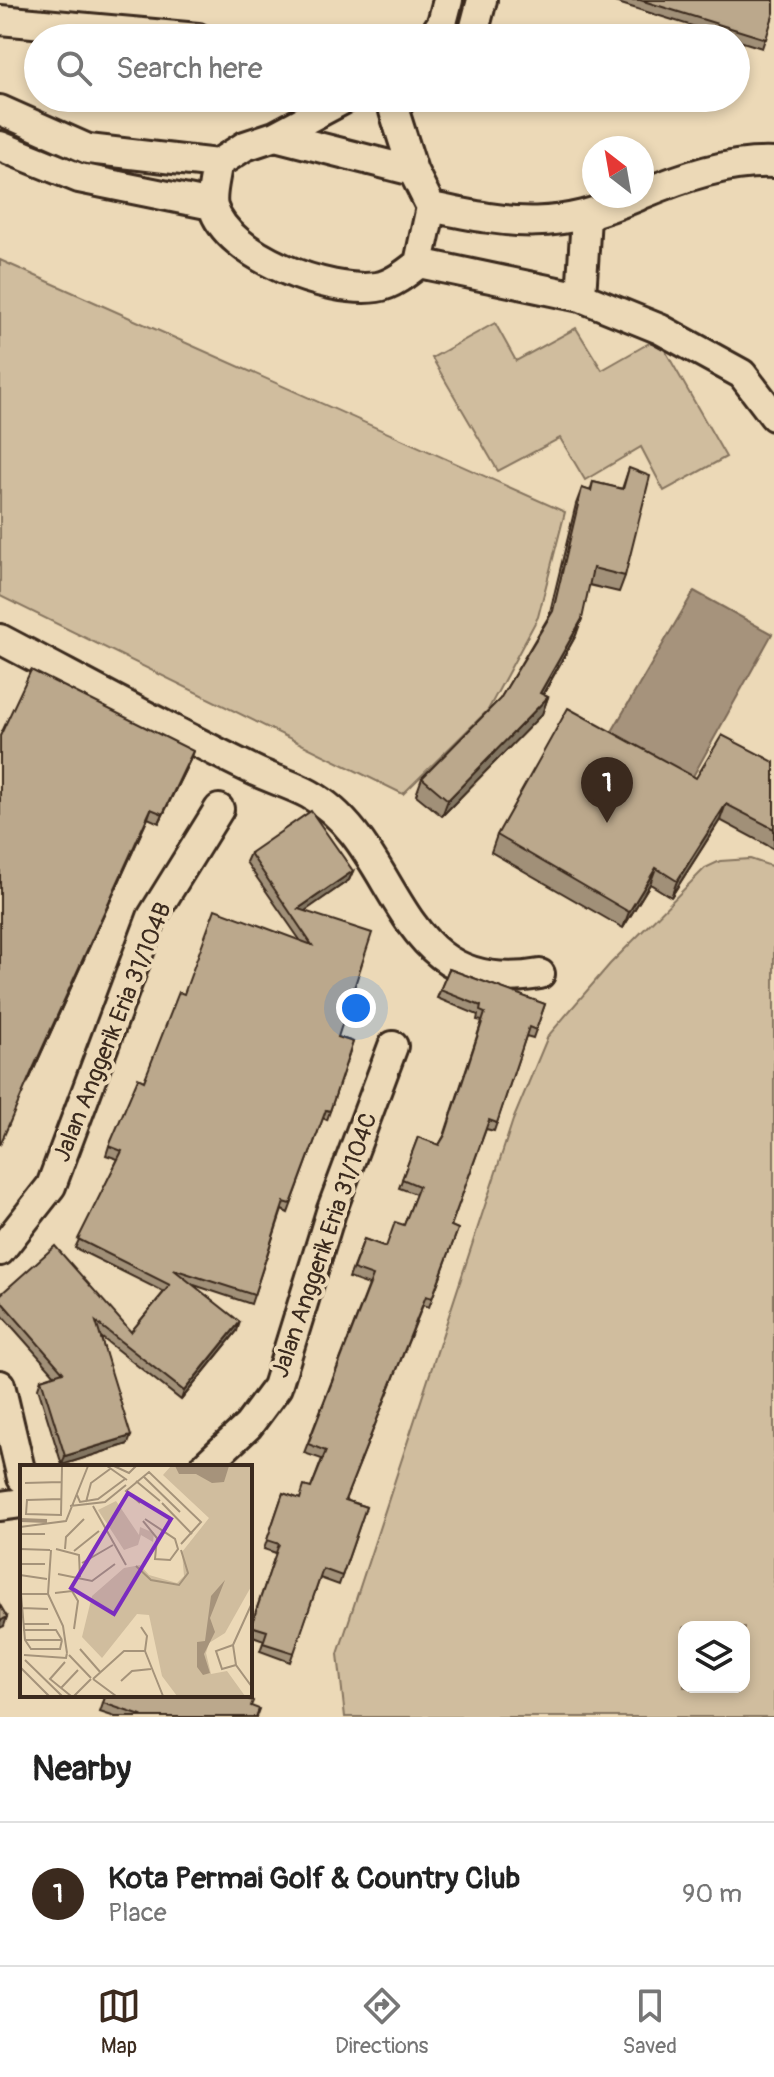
<!DOCTYPE html>
<html lang="en">
<head>
<meta charset="utf-8">
<style>
	body { margin:0; font-family:Pangolin,sans-serif; background:#f2f2f2; color:#222 }
	.controls { position:absolute; right:24px; bottom:24px; display:grid; overflow:hidden; border-radius:16px; box-shadow:0 4px 12px #0003 }
	.controls button { width:72px; height:72px; display:grid; place-items:center; padding:0; border:0; border-bottom:2px solid #e0e0e0; background:#fff; color:#222; font:40px sans-serif }
	.compass { position:absolute; left:582px; top:136px; width:72px; height:72px; border-radius:50%; background:#fff; box-shadow:0 4px 12px #0003; rotate:329deg }
	.you { position:absolute; left:356px; top:1008px; width:28px; height:28px; margin:-20px; border:6px solid #fff; border-radius:50%; background:#1a73e8; box-shadow:0 0 0 12px #1a73e833 }
	.badge { display:grid; place-items:center; width:52px; height:52px; border-radius:50%; background:#3b2a1e; color:#fff; font-size:26px; font-weight:700 }
	.pin { position:absolute; translate:-50% -66px; filter:drop-shadow(0 2px 4px #0008) }
	.pin::after { content:''; position:absolute; top:42px; width:28px; height:24px; background:inherit; clip-path:polygon(0 0,100% 0,50% 100%) }
	.list { margin:0; padding:0; list-style:none }
	h2 { display:flex; justify-content:space-between; align-items:center; height:104px; margin:0; padding:0 32px; font-size:34px }
	h2 small { font-size:26px; font-weight:400; color:#767676 }
	.list li { display:grid; grid-template-columns:52px 1fr auto; gap:24px; align-items:center; box-sizing:border-box; height:144px; padding:0 32px; border-top:2px solid #e0e0e0 }
	.list b { display:block; font-size:30px; white-space:nowrap }
	.list p { margin:0; font-size:26px; white-space:nowrap; color:#767676 }
	.list em { font-size:26px; font-style:normal; color:#767676 }
	.icon { flex:none; width:44px; height:44px; fill:none; stroke:currentColor; stroke-width:2; stroke-linecap:round; stroke-linejoin:round }
	.map { position:relative; flex:none; width:774px; height:1717px; overflow:hidden }
	.search { position:absolute; background:#fff; box-shadow:0 4px 12px #0003; left:24px; right:24px; top:24px; height:88px; display:flex; align-items:center; gap:20px; box-sizing:border-box; padding:0 28px; border-radius:44px; color:#767676; font-size:30px }
	.sheet { height:248px; background:#fff }
	nav { display:flex; justify-content:space-around; align-items:center; box-sizing:border-box; height:112px; border-top:2px solid #e0e0e0; background:#fff; font-size:22px; color:#767676 }
	nav a { display:grid; justify-items:center; gap:4px }
	nav .on { color:#3b2a1e }
	.map>svg:first-child { display:block }
	.green { fill:#d0bd9e; stroke:#86745e; stroke-width:2; fill-rule:evenodd }
	.water { fill:#a6937b; stroke:#7b6956; stroke-width:2 }
	.lines { fill:none; stroke-linecap:round; stroke-linejoin:round }
	.street-casing { stroke:#3b2a1e; stroke-width:34 }
	.street { stroke:#ecd9b7; stroke-width:28 }
	.wall { fill:#a19078; stroke:#3b2a1e; stroke-width:2 }
	.shaded-wall { fill:#837662; stroke:#3b2a1e; stroke-width:2 }
	.building { fill:#bba88c; stroke:#3b2a1e; stroke-width:2 }
	.labels { text-anchor:middle; stroke-width:8; stroke-linejoin:round; paint-order:stroke }
	.street-label { font-size:24px; fill:#3b2a1e; stroke:#ecd9b7 }
	.inset-river { fill:none; stroke:#a6937b; stroke-width:4 }
	.inset-road { fill:none; stroke:#a5937a; stroke-width:2 }
	.view { fill:#7b2cbf; fill-opacity:0.15; stroke:#7b2cbf; stroke-width:4 }
	.inset-edge { fill:none; stroke:#3b2a1e; stroke-width:4 }
</style>
</head>
<body>
<div class="map">
<svg width="774" height="1717" viewBox="0 0 774 1717">
	<rect width="100%" height="100%" fill="#ecd9b7"/>
	<filter id="ink" filterUnits="userSpaceOnUse"><feTurbulence type="fractalNoise" baseFrequency=".0125" numOctaves="2"/><feDisplacementMap in="SourceGraphic" scale="16" xChannelSelector="R" yChannelSelector="G"/><feConvolveMatrix kernelMatrix="1 2 1 2 8 2 1 2 1" color-interpolation-filters="sRGB"/></filter>
	<g filter="url(#ink)">
		<!-- green -->
		<path class="green" d="M 0,260 L 565,512 L 538,617 L 488,710 L 403,794 L 0,596 Z
			M 495,323 L 516,361 L 576,328 L 602,370 L 658,338 L 726,457 L 664,491 L 641,447 L 585,480 L 560,438 L 498,471 L 432,358 Z
			M 750,859 L 774,867 L 774,1717 L 345,1717 L 338,1654 L 513,1120 L 548,1036 L 610,964 L 705,868 L 720,861 ZM 684,1627 L 744,1627 L 744,1687 L 684,1687 Z"/>
		<!-- water -->
		<path class="water" d="M 694,591 L 772,634 L 687,787 L 607,740 Z"/>
		<g class="lines">
			<defs>
				<path id="street" d="M 0,20 L 198,38
					M 432,38 L 442,23 L 448,0
					M 472,38 L 482,0
					M 402,98 L 394,111 L 413,171
					M 0,110 L 88,149 L 217,164
					M 275,136 L 413,171 L 431,207 L 419,263 C 408,272 392,285 377,287 C 329,294 228,257 213,207 C 210,195 216,176 217,164 L 245,146 Z
					M 275,136 L 346,98
					M 0,146 L 79,178 L 212,205
					M 642,194 C 683,177 728,161 774,163
					M 431,207 C 516,225 556,231 638,196
					M 419,263 L 581,297 L 660,329 L 742,374 L 774,416
					M 581,297 L 586,217
					M 0,639 C 84,683 168,729 253,770 C 271,779 291,784 309,794 C 404,846 392,1000 540,974
					M 0,1251 L 51,1186 L 152,917 L 219,809
					M 0,1385 L 22,1478
					M 204,1467 L 248,1426 L 277,1387 L 331,1212 L 393,1046
					M 0,1506 L 22,1503"/>
			</defs>
			<!-- street casing -->
			<use href="#street" class="street-casing"/>
			<!-- street -->
			<use href="#street" class="street"/>
		</g>
		<!-- wall -->
		<path class="wall" d="M 608,0 L 774,0 L 774,12 L 762,48 L 736,40 L 736,38 L 731,38 Z
			M 629,468 L 625,576 L 619,592 L 589,585 L 576,635 L 543,695 L 548,697 L 542,714 L 442,816 L 416,795 L 422,778 L 500,699 L 549,616 L 576,504 L 582,488 L 590,491 L 593,482 L 622,489 Z
			M 0,736 L 190,760 L 159,823 L 148,818 L 29,1080 Z
			M 774,762 L 774,849 L 720,820 L 671,897 L 650,884 L 623,928 L 491,852 L 497,835 L 696,778 Z
			M 250,853 L 353,871 L 349,880 L 304,911 L 338,1037 L 353,1042 L 327,1120 L 323,1118 L 288,1213 L 282,1210 L 251,1304 L 194,1285 L 237,1331 L 181,1400 L 101,1337 L 128,1444 L 62,1465 L 38,1388 L 41,1379 L 55,1375 L 0,1313 L 0,1295 L 131,1332 L 164,1292 L 75,1248 L 118,1159 L 106,1155 L 109,1146 L 144,1081 L 184,994 L 300,940 L 246,862 Z
			M 449,969 L 545,1004 L 533,1038 L 526,1036 L 494,1131 L 486,1129 L 451,1226 L 458,1229 L 429,1307 L 423,1305 L 345,1500 L 366,1507 L 339,1585 L 320,1578 L 290,1662 L 260,1651 L 264,1640 L 250,1635 L 250,1628 L 276,1553 L 264,1549 L 283,1493 L 300,1499 L 311,1488 L 322,1459 L 304,1453 L 369,1285 L 349,1278 L 364,1239 L 386,1247 L 404,1225 L 416,1194 L 399,1188 L 418,1137 L 439,1145 L 444,1136 L 482,1021 L 477,1020 L 478,1015 L 437,998 Z
			M 106,1695 L 251,1706 L 256,1717 L 115,1717 L 100,1712 Z"/>
		<!-- shaded-wall -->
		<path class="shaded-wall" d="M 582,619 L 576,635 L 534,710 L 540,693 Z
			M 548,697 L 542,714 L 442,816 L 448,800 Z
			M 193,751 L 190,760 L 159,823 L 163,814 Z
			M 726,804 L 720,820 L 671,897 L 677,881 Z
			M 151,809 L 148,818 L 29,1080 L 32,1071 Z
			M 656,868 L 650,884 L 623,928 L 629,912 Z
			M 353,871 L 349,880 L 295,918 L 298,909 Z
			M 240,1322 L 237,1331 L 181,1400 L 184,1391 Z
			M 131,1436 L 128,1444 L 62,1465 L 65,1456 Z
			M 7,1617 L 4,1626 L 0,1628 L 0,1621 Z"/>
		<!-- building -->
		<path class="building" d="M 640,0 L 774,0 L 774,12 L 766,39 Z
			M 629,468 L 650,476 L 625,576 L 593,568 L 582,619 L 540,693 L 548,697 L 448,800 L 422,778 L 500,699 L 553,611 L 582,488 L 591,491 L 593,482 L 623,489 Z
			M 31,670 L 193,751 L 163,814 L 151,809 L 32,1071 L 0,1145 L 0,736 Z
			M 568,708 L 696,778 L 722,735 L 774,762 L 774,829 L 726,804 L 677,881 L 656,868 L 629,912 L 497,835 Z
			M 311,811 L 353,871 L 298,909 L 372,933 L 338,1037 L 353,1042 L 330,1111 L 326,1110 L 291,1204 L 284,1202 L 254,1295 L 173,1269 L 240,1322 L 184,1391 L 96,1322 L 131,1436 L 65,1456 L 41,1379 L 63,1372 L 0,1300 L 0,1295 L 55,1246 L 131,1332 L 170,1285 L 78,1239 L 122,1151 L 109,1146 L 138,1078 L 144,1081 L 179,992 L 184,994 L 215,909 L 312,945 L 250,853 Z
			M 449,969 L 545,1004 L 536,1030 L 529,1027 L 497,1123 L 489,1120 L 451,1226 L 458,1229 L 432,1298 L 426,1296 L 345,1500 L 366,1507 L 342,1576 L 323,1569 L 294,1653 L 263,1643 L 267,1631 L 251,1626 L 279,1544 L 267,1540 L 283,1493 L 300,1499 L 304,1486 L 311,1488 L 326,1451 L 308,1444 L 373,1276 L 353,1269 L 364,1239 L 386,1247 L 395,1222 L 404,1225 L 419,1186 L 402,1179 L 418,1137 L 439,1145 L 445,1135 L 485,1013 L 480,1011 L 481,1006 L 440,990 Z
			M 0,1605 L 7,1617 L 0,1621 Z
			M 106,1695 L 238,1695 L 253,1701 L 251,1706 L 259,1709 L 256,1717 L 140,1717 L 141,1716 L 103,1703 Z"/>
	</g>
	<g class="labels">
		<!-- street labels -->
		<g class="street-label">
			<text transform="translate(112 1032) rotate(-68)" y="8">Jalan Anggerik Eria 31/104B</text>
			<text transform="translate(324 1245) rotate(-71)" y="8">Jalan Anggerik Eria 31/104C</text>
		</g>
	</g>
	<!-- overview -->
	<g transform="translate(20 1465)">
		<rect width="232" height="232" fill="#ecd9b7"/>
		<path d="M 151,1 L 232,1 L 232,120 L 205,168 L 189,178 L 186,188 L 191,209 L 207,206 L 225,231 L 157,231 L 142,211 L 129,150 L 117,149 L 82,193 L 62,172 L 72,131 L 104,103 L 120,100 L 129,110 L 157,118 L 164,111 L 162,87 L 189,53 L 143,10 ZM 96,36 L 119,70 L 120,62 L 134,68 L 133,77 L 121,70 L 118,80 L 104,85 L 78,45 Z" fill="#d0bd9e"/>
		<path d="M 155,1 L 209,1 L 204,17 L 192,18 L 176,9 L 159,9 ZM 205,115 L 190,153 L 195,167 L 184,189 L 190,208 L 183,210 L 177,202 L 177,177 L 185,176 L 191,131 Z" fill="#a6937b"/>
		<path class="inset-river" d="M 0,55 L 27,56"/>
		<path class="inset-road" d="M 87,1 L 107,15M 94,1 L 109,8 L 116,1M 123,11 L 160,47M 116,16 L 140,36M 5,18 L 41,17M 57,30 L 60,37 L 78,34 L 105,14M 41,34 L 7,35 L 6,49 L 41,50 L 42,2M 66,37 L 71,18 L 90,4M 120,38 L 106,26 L 129,7 L 181,57 L 161,79M 142,38 L 172,69M 50,41 L 85,37 L 106,20M 73,41 L 106,100M 123,56 L 137,73 L 135,94 L 150,95 L 158,84 L 155,74 L 125,54M 0,62 L 46,56 L 68,1M 0,69 L 25,69M 0,84 L 30,85M 36,84 L 59,90 L 60,112M 45,84 L 46,72 L 64,54M 31,85 L 28,129 L 43,161 L 47,188M 54,86 L 79,66M 62,98 L 93,80M 0,99 L 25,99M 116,101 L 131,115 L 159,120 L 168,108 L 161,85M 38,109 L 72,116 L 95,99M 0,110 L 27,114M 35,128 L 52,126 L 58,136 L 54,164M 28,129 L 1,129 L 5,175 L 11,184 L 40,184 L 42,175M 232,138 L 213,180 L 216,200 L 232,222M 2,143 L 28,144M 3,159 L 29,159M 121,162 L 127,171 L 125,186M 3,165 L 36,165 L 42,175M 5,175 L 42,175M 213,180 L 196,186 L 202,204 L 216,200M 60,184 L 81,208M 125,186 L 143,231M 4,190 L 46,193 L 47,188M 49,190 L 71,213M 5,195 L 42,231M 45,197 L 30,214 L 51,231M 0,202 L 29,231M 73,214 L 104,186 L 125,186M 73,214 L 96,231M 101,216 L 112,206 L 131,204M 41,223 L 58,205M 54,231 L 71,214"/>
		<path class="view" d="M 108,28 L 151,54 L 94,149 L 51,123 Z"/>
		<rect width="232" height="232" class="inset-edge"/>
	</g>
</svg>
<div class="controls">
<button><svg class="icon" aria-label="layers" viewBox="0 0 24 24"><path d="M12 4l9 5-9 5-9-5zM3 14l9 5 9-5"/></svg></button>
</div>
<svg class="compass" viewBox="-18 -18 36 36"><path d="M0-13l5 13h-10z" fill="#e53935"/><path d="M0 13l5-13h-10z" fill="#767676"/></svg>
<div class="you"></div>
<div class="pin badge" style="left:607px;top:823px">1</div>
<div class="search"><svg class="icon" aria-label="search" viewBox="0 0 24 24"><circle cx="10" cy="10" r="6"/><path d="M15 15l6 6"/></svg>Search here</div>
</div>
<section class="sheet">
<h2>Nearby<small></small></h2>
<ul class="list">
<li><span class="badge">1</span><div><b>Kota Permai Golf &amp; Country Club</b><p>Place</p></div><em>90 m</em></li>
</ul>
</section>
<nav>
<a class="on"><svg class="icon" aria-label="map" viewBox="0 0 24 24"><path d="M3 6l6-2 6 2 6-2v14l-6 2-6-2-6 2zM9 4v14M15 6v14"/></svg>Map</a>
<a><svg class="icon" aria-label="directions" viewBox="0 0 24 24"><path d="M12 3l9 9-9 9-9-9zM9 14v-3h6M13 9l2 2-2 2"/></svg>Directions</a>
<a><svg class="icon" aria-label="saved" viewBox="0 0 24 24"><path d="M7 4h10v16l-5-4-5 4z"/></svg>Saved</a>
</nav>
</body>
</html>
